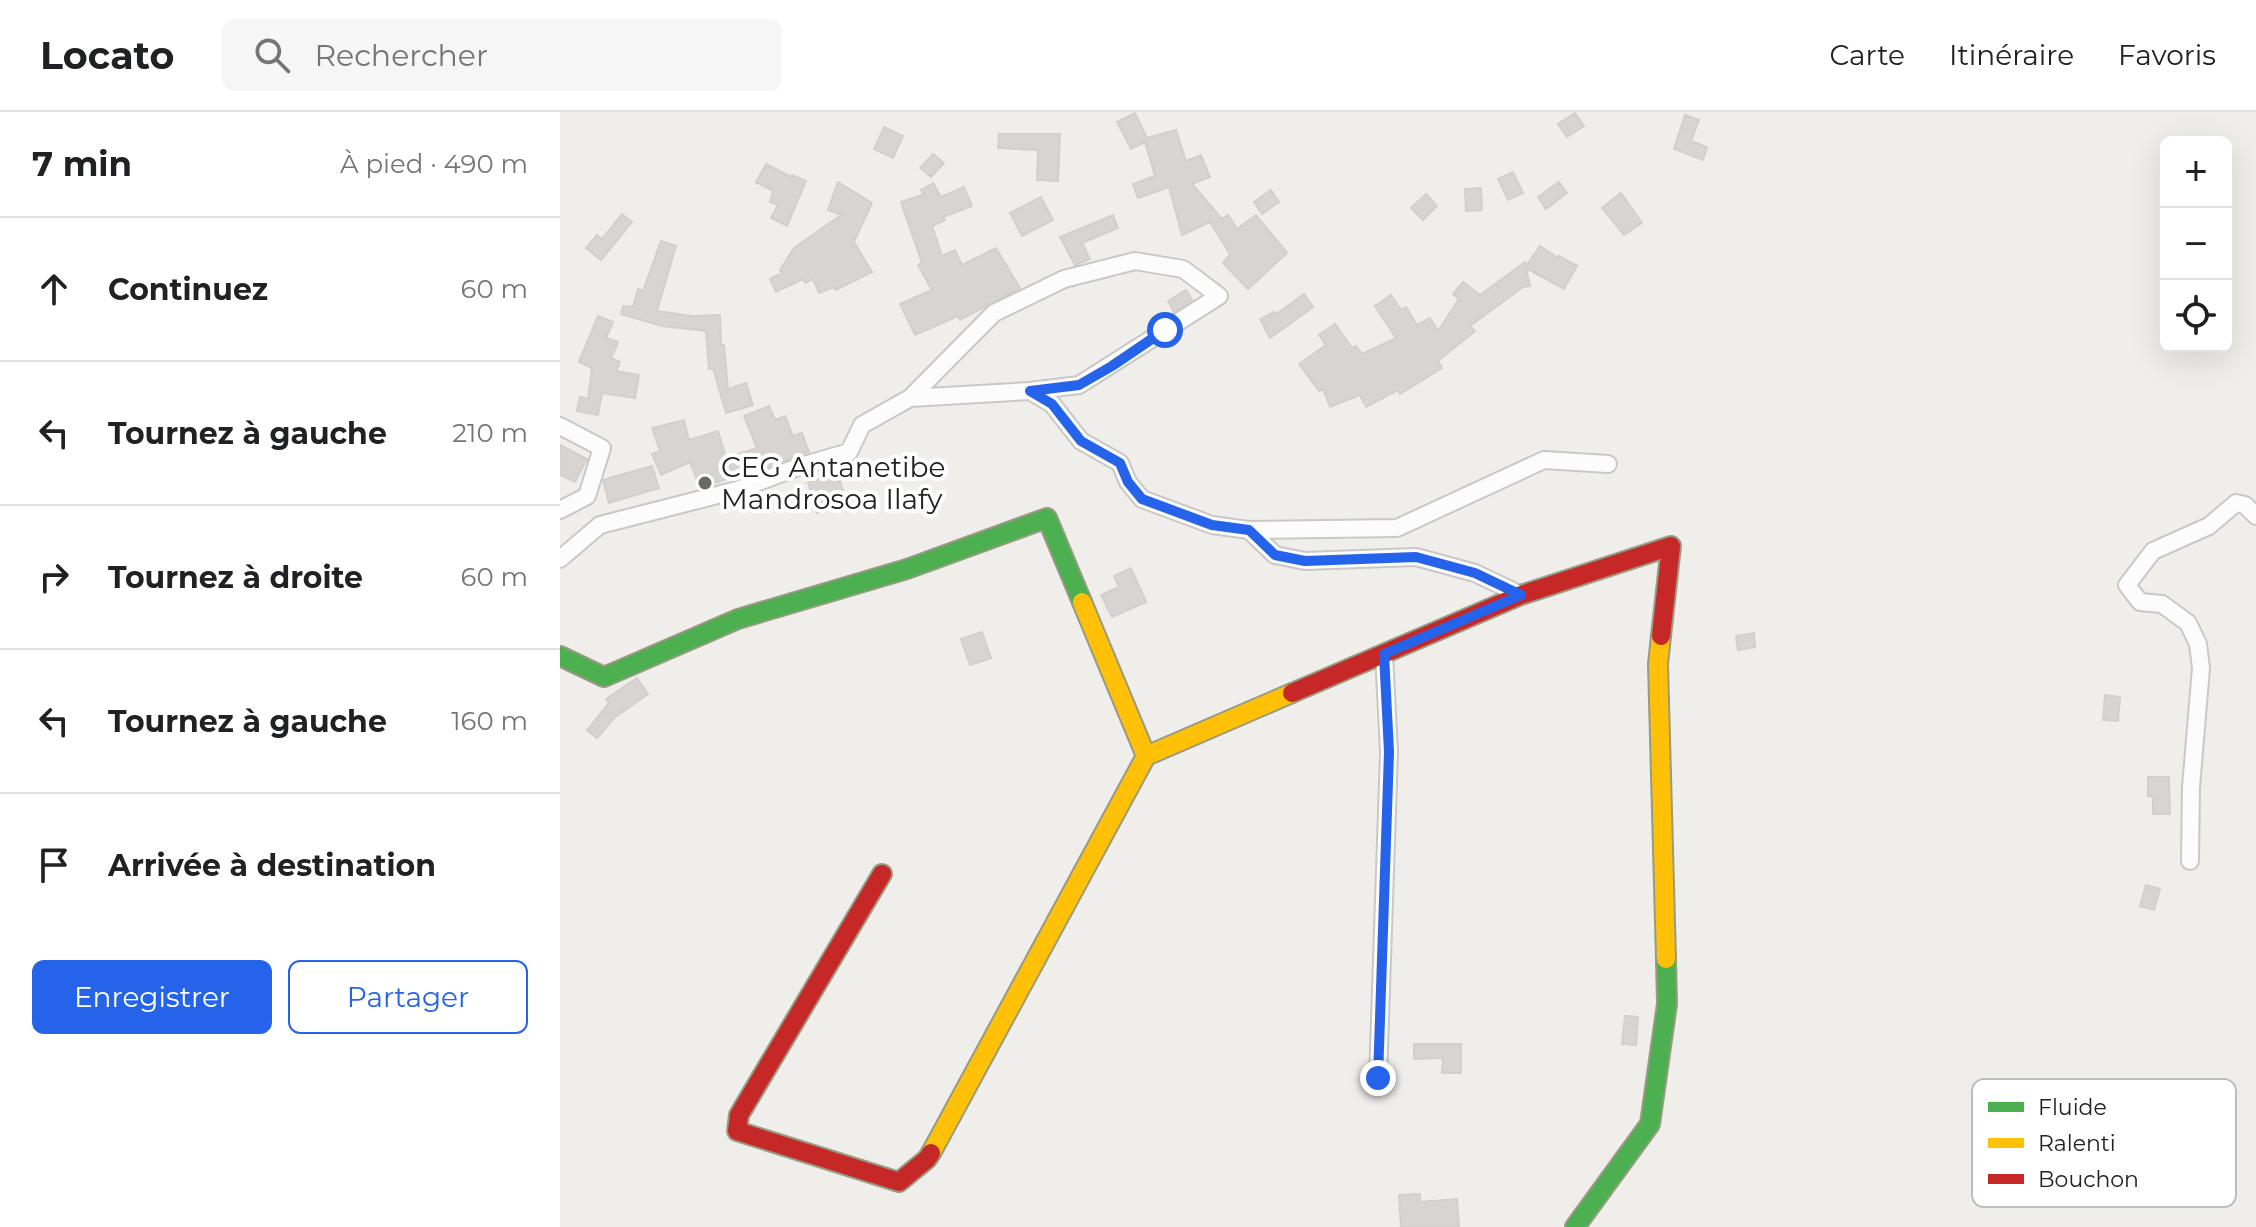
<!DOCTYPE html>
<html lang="fr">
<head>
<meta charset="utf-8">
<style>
	body { margin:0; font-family:Montserrat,sans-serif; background:#f6f6f6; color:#202124 }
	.controls { position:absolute; right:24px; top:24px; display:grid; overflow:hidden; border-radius:12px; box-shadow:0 8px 32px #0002 }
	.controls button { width:72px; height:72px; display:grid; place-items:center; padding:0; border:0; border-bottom:2px solid #e0e0e0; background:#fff; color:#202124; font:40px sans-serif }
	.stop { position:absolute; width:24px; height:24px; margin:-18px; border:6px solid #2563eb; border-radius:50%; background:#fff }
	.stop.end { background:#2563eb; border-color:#fff; box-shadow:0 2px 8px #0008 }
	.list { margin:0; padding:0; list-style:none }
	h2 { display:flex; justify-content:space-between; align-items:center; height:104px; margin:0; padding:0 32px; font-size:34px }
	h2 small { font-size:26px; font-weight:400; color:#757577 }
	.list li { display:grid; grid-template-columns:52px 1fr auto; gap:24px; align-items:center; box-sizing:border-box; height:144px; padding:0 32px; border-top:2px solid #e0e0e0 }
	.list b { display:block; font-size:30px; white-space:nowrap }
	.list em { font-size:26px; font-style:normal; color:#757577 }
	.actions { display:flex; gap:16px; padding:24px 32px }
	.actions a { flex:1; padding:18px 0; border:2px solid #2563eb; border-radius:12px; text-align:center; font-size:28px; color:#2563eb }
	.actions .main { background:#2563eb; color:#fff }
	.icon { flex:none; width:44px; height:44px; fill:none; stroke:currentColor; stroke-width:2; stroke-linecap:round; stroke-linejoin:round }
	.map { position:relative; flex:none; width:1696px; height:1115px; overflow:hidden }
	header { display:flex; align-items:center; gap:48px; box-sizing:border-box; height:112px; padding:0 40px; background:#fff; border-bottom:2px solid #e0e0e0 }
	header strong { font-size:38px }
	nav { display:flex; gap:44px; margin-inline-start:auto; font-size:28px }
	.search { width:560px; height:72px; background:#f6f6f6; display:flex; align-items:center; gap:20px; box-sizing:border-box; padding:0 28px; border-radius:12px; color:#757577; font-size:30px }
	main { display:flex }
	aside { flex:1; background:#fff }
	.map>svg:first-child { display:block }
	.building { fill:#d7d4d2; stroke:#d3d0cc; stroke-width:2 }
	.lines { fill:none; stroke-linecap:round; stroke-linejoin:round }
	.street-casing { stroke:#c9c8c7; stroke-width:20 }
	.fast-casing { stroke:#999a82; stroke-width:22 }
	.slow-casing { stroke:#999a82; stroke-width:22 }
	.jam-casing { stroke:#999a82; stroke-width:22 }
	.street { stroke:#fdfcfc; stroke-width:16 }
	.fast { stroke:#4caf50; stroke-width:18 }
	.slow { stroke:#ffc107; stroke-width:18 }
	.jam { stroke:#c62828; stroke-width:18 }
	.route { stroke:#2563eb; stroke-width:10 }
	.poi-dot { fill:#6a6968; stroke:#fff; stroke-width:3 }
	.labels { text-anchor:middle; stroke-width:8; stroke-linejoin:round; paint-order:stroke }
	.poi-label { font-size:28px; fill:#222; stroke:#fff; text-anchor:start }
	.key { fill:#fff; stroke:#bdbdbd; stroke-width:2 }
	.key-label { font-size:22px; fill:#222 }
</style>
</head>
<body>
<header>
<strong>Locato</strong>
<div class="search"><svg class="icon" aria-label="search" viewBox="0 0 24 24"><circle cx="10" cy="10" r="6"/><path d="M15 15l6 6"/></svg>Rechercher</div>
<nav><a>Carte</a><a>Itinéraire</a><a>Favoris</a></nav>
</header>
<main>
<aside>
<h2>7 min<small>À pied · 490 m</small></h2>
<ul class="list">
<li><svg class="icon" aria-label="ahead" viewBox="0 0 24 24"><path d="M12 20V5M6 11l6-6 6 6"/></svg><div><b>Continuez</b></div><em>60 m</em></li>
<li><svg class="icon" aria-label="left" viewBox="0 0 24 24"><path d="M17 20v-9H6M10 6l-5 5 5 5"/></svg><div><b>Tournez à gauche</b></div><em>210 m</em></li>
<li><svg class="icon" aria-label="right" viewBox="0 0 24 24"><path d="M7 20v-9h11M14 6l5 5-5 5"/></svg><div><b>Tournez à droite</b></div><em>60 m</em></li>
<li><svg class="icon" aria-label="left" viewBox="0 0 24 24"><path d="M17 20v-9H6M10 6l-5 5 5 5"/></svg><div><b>Tournez à gauche</b></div><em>160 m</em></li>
<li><svg class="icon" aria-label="arrive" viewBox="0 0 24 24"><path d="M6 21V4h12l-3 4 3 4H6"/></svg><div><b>Arrivée à destination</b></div></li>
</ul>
<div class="actions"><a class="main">Enregistrer</a><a>Partager</a></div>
</aside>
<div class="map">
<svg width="1696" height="1115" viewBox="0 0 1696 1115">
	<rect width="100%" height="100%" fill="#f0eeeb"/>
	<!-- building -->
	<path class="building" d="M 575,1 L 587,26 L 616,18 L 626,49 L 641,43 L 650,65 L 632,72 L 662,107 L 668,103 L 677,117 L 696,103 L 727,141 L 688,177 L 663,151 L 670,142 L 650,110 L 622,123 L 609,75 L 578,86 L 573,72 L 595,64 L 585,30 L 571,37 L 557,10 Z
		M 1015,1 L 1024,14 L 1007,25 L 998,12 Z
		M 1125,3 L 1139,8 L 1131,29 L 1147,35 L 1143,48 L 1114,37 Z
		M 324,15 L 343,24 L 333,46 L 314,37 Z
		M 439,22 L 500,22 L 498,69 L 477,68 L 478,38 L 438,36 Z
		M 373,42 L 384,51 L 371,65 L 360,56 Z
		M 206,52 L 231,65 L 232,63 L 246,69 L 227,114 L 211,106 L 218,93 L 210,90 L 213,79 L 196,70 Z
		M 953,60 L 963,81 L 948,88 L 938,67 Z
		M 278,70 L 312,91 L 292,134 L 295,132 L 312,160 L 276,178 L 274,175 L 259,181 L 253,167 L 245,171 L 243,167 L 216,180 L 210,167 L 222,161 L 220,158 L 234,136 L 281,103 L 268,98 Z
		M 999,70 L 1007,81 L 986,97 L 978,85 Z
		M 373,71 L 381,85 L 404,75 L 412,94 L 383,105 L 385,108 L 372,114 L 382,144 L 395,138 L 402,153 L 436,136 L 460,176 L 400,208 L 398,204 L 355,223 L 340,192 L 372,178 L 358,153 L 362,151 L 341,90 L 364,82 L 361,78 Z
		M 921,76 L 922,98 L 906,99 L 905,77 Z
		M 711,78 L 719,90 L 702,102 L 694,90 Z
		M 1061,81 L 1082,111 L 1064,123 L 1042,96 Z
		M 866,82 L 877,94 L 863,108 L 851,96 Z
		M 481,85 L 493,108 L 462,124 L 450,101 Z
		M 62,102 L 72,110 L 41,148 L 26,136 L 37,123 L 42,127 Z
		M 553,103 L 558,116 L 522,131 L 530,147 L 515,153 L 500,125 Z
		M 101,129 L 116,134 L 97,199 L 132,204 L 160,203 L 161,233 L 164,233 L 168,277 L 186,271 L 193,293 L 166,301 L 153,256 L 149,257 L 146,219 L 102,214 L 61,202 L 63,194 L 73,195 L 78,177 L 83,179 Z
		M 980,134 L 998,146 L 999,144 L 1017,154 L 1004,177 L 966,156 L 970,174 L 963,175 L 910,214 L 915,219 L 878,249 L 882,256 L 840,282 L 838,278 L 806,295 L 800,283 L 770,295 L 763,277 L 759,279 L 739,252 L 766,233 L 759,223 L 775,212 L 792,236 L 796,234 L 802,242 L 836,226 L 815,194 L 831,183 L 841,198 L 846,195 L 857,213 L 870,206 L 878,219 L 899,187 L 893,182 L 903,170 L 920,183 L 965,150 L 966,154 Z
		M 626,178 L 632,188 L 614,200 L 608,189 Z
		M 744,182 L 753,195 L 710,226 L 700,207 L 714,200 L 715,203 Z
		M 38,204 L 53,210 L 46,226 L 58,230 L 51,246 L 60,250 L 56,259 L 79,263 L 75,286 L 42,281 L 38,303 L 17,299 L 20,285 L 28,287 L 32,256 L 19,250 Z
		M 209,294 L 215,308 L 225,304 L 233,324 L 242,321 L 249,340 L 180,365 L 179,363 L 140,376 L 130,350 L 101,363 L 92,342 L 100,339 L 92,316 L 124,308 L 129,328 L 158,319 L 166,346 L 197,336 L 184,304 Z
		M 0,333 L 27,347 L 15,370 L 0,363 Z
		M 92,354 L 99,376 L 49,391 L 43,368 Z
		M 278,362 L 287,393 L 257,401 L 248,370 Z
		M 571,456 L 586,490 L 552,505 L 541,483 L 559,475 L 554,464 Z
		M 422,520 L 431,546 L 410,553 L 401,527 Z
		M 1194,521 L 1195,535 L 1178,538 L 1176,524 Z
		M 77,566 L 88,582 L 54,606 L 37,626 L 27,618 L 49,591 L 46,587 Z
		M 1545,583 L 1560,585 L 1558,609 L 1543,608 Z
		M 1588,665 L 1609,665 L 1610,702 L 1593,702 L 1593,685 L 1588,684 Z
		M 1586,773 L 1600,777 L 1594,798 L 1580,794 Z
		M 1065,904 L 1078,905 L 1076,933 L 1062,932 Z
		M 854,932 L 901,932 L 901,961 L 882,961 L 883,946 L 854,947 Z
		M 860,1082 L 860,1090 L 897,1087 L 899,1115 L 841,1115 L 839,1083 Z"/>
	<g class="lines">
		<defs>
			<path id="street" d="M 350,286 L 434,201 L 504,167 L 575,149 L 623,157 L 659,184 L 519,273 L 470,279
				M 0,314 L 42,336 L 27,384 L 0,398
				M 689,418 L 837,416 L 984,348 L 1048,352
				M 0,447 L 40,413 L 177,378 L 241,354 L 289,340 L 302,313 L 350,286 L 470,279 L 492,292 L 521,329 L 560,351 L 568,370 L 582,387 L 652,413 L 689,418 L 715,443 L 745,449 L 856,445 L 915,461 L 961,483
				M 1630,749 L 1631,675 L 1641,556 L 1638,532 L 1628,511 L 1602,492 L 1580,490 L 1567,473 L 1593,439 L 1649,414 L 1676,391 L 1685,393 L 1696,404
				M 818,966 L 829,640 L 824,542"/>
			<path id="fast" d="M 0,544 L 44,565 L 178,507 L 347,457 L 487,406 L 522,490
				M 1015,1115 L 1090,1012 L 1107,892 L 1106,847"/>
			<path id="slow" d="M 522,490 L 586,644 L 732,581
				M 1101,524 L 1098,552 L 1106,847
				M 371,1041 L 586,644"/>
			<path id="jam" d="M 732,581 L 961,483 L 1111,434 L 1101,524
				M 322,762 L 179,1003 L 177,1019 L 339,1070 L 367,1047 L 371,1041"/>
		</defs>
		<!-- street casing -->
		<use href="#street" class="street-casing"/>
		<!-- fast casing -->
		<use href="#fast" class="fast-casing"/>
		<!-- slow casing -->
		<use href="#slow" class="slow-casing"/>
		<!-- jam casing -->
		<use href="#jam" class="jam-casing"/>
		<!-- street -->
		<use href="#street" class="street"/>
		<!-- fast -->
		<use href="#fast" class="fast"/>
		<!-- slow -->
		<use href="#slow" class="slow"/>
		<!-- jam -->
		<use href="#jam" class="jam"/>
	</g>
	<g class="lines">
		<!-- route -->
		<path class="route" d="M 605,218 L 552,254 L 519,273 L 470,279 L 492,292 L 521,329 L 560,351 L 568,370 L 582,387 L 652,413 L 689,418 L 715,443 L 745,449 L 856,445 L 915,461 L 961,483 L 824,542 L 829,640 L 818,966"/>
	</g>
	<!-- markers -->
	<circle class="poi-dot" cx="145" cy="371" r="8"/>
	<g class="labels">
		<!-- poi labels -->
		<g class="poi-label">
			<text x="161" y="365">CEG Antanetibe<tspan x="161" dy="32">Mandrosoa Ilafy</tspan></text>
		</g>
	</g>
	<!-- legend -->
	<rect x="1412" y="967" width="264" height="128" rx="12" class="key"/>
	<rect x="1428" y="990" width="36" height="10" fill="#4caf50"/>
	<rect x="1428" y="1026" width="36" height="10" fill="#ffc107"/>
	<rect x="1428" y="1062" width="36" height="10" fill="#c62828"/>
	<g class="key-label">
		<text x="1478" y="1003">Fluide</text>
		<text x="1478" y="1039">Ralenti</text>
		<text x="1478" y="1075">Bouchon</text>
	</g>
</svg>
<div class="controls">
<button>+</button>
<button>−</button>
<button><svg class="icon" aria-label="locate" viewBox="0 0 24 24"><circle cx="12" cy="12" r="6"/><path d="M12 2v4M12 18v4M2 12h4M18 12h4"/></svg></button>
</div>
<div class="stop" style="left:605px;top:218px"></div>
<div class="stop end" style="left:818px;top:966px"></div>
</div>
</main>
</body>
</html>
